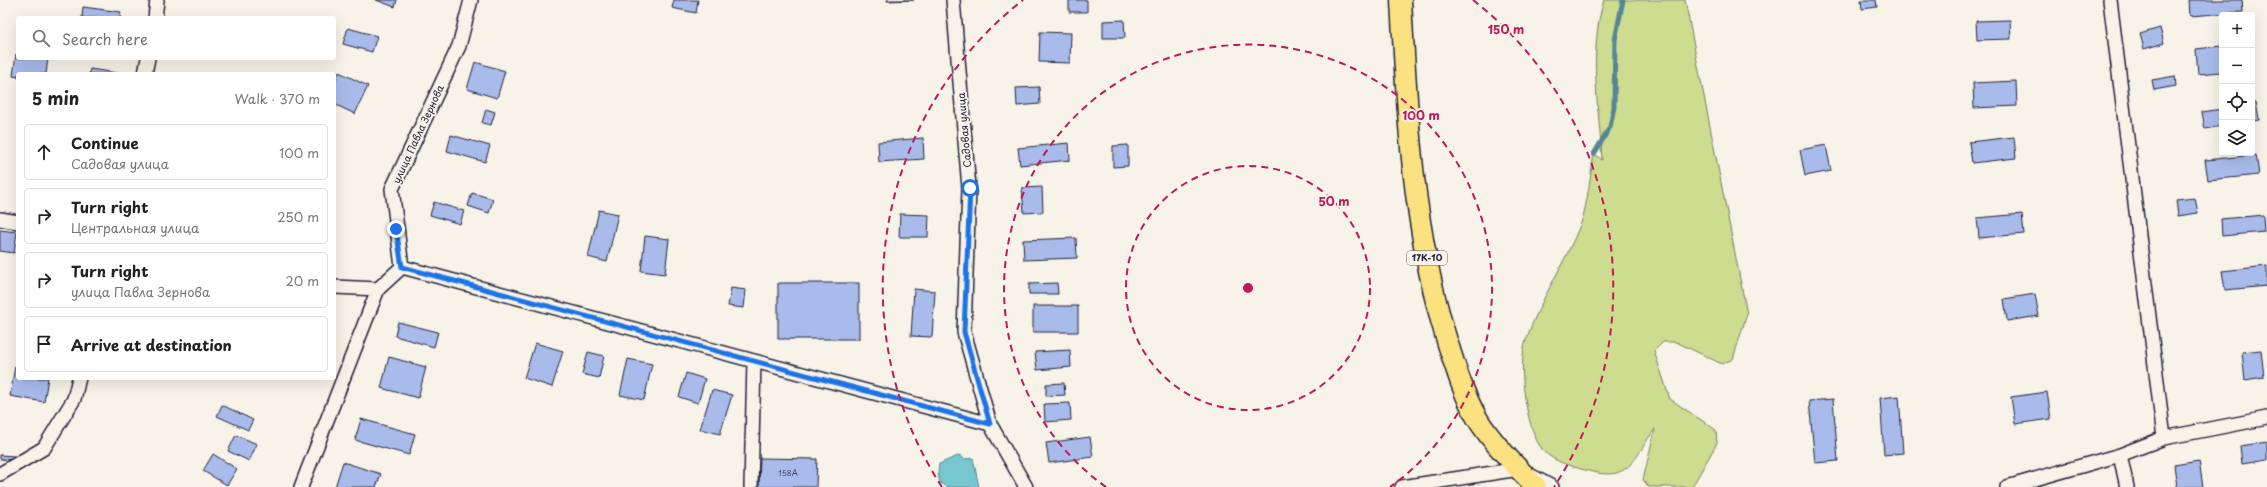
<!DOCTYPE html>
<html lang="en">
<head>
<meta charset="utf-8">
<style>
	body { margin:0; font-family:"Playpen Sans",sans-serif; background:#f6f6f6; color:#222 }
	.controls { position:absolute; right:12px; top:12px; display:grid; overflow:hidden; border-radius:4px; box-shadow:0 4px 16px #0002 }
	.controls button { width:36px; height:36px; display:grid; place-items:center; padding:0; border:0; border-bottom:1px solid #e0e0e0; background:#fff; color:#222; font:20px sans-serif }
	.stop { position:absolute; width:12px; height:12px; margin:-9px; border:3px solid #1a73e8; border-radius:50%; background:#fff }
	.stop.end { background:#1a73e8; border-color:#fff; box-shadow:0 1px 4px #0008 }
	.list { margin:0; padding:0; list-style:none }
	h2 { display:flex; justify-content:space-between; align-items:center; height:52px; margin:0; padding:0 16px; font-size:17px }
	h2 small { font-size:13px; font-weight:400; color:#767676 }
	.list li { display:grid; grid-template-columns:26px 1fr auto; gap:12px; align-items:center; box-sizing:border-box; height:56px; margin:0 8px 8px; padding:0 8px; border:1px solid #e0e0e0; border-radius:4px }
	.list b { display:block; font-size:15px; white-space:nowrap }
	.list p { margin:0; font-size:13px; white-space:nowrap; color:#767676 }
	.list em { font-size:13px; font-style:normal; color:#767676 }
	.icon { flex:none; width:22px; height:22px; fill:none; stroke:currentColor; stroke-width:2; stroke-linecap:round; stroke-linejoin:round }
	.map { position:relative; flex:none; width:2267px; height:487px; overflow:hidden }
	.search { position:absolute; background:#fff; box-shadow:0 4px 16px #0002; left:16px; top:16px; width:320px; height:44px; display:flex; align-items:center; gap:10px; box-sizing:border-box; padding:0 14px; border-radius:4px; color:#767676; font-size:15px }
	.panel { position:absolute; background:#fff; box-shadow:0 4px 16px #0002; left:16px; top:72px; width:320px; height:308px; border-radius:4px }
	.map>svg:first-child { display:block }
	.green { fill:#cddc8f; stroke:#787f65 }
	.water { fill:#77c8ce; stroke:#558693 }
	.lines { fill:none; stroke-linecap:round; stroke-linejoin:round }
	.stream { stroke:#558693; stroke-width:5 }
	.building { fill:#a8bbea; stroke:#22223b }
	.street-casing { stroke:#22223b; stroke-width:16 }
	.primary-casing { stroke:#22223b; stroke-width:23 }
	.street { stroke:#f7f3e8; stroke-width:13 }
	.primary { stroke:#fbe180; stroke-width:20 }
	.route { stroke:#1a73e8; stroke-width:5 }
	.ring { fill:none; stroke:#c2185b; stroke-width:2; stroke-dasharray:7 5 }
	.labels { text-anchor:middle; stroke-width:4; stroke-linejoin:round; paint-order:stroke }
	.number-label { font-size:8px; fill:#444867 }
	.shield { fill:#f7f3e8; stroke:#62616f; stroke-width:1 }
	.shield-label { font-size:9px; font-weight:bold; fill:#22223b }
	.street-label { font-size:10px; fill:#22223b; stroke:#f7f3e8 }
	.centre { fill:#c2185b; stroke:#f7f3e8; stroke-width:2 }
	.ring-label { font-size:12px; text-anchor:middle; font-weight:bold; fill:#c2185b; stroke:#f7f3e8; stroke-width:4; stroke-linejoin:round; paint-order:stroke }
</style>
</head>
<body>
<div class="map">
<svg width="2267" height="487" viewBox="0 0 2267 487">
	<rect width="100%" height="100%" fill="#f7f3e8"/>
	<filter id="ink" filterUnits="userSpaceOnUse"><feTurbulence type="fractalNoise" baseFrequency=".025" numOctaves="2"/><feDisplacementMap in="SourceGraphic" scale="8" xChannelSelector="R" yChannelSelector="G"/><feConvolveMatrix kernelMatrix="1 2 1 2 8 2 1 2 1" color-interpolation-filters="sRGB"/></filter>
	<g filter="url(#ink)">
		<!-- green -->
		<path class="green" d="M 1604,0 L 1685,0 L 1747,314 L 1733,359 L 1722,364 L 1676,342 L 1663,342 L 1654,351 L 1670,399 L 1716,430 L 1717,443 L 1692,487 L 1649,487 L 1643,480 L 1655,429 C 1636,453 1632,482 1593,472 C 1577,468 1553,463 1542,449 C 1526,429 1517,364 1526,340 C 1540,300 1565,263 1581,223 C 1588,202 1590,176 1594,154 L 1602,160 C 1599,108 1588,51 1604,0 Z"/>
		<!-- water -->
		<path class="water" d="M 960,455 L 964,459 L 973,458 L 979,487 L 947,487 L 940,483 L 938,473 L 939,464 Z"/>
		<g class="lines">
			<!-- stream -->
			<path class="stream" d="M 1594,154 L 1610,127 L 1614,107 L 1615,40 L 1623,0"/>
		</g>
		<!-- building -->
		<path class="building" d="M 376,0 L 397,0 L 395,7 Z
			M 674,0 L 698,0 L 696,13 L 672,8 Z
			M 887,0 L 914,0 L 887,1 Z
			M 1069,0 L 1087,0 L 1087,12 L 1069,12 Z
			M 1861,0 L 1876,0 L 1877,7 L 1862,9 Z
			M 2189,0 L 2242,0 L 2243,12 L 2190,16 Z
			M 83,7 L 121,12 L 120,18 L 82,18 Z
			M 1124,20 L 1125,38 L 1103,38 L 1103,21 Z
			M 2010,20 L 2011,39 L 1977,40 L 1976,21 Z
			M 348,28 L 377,36 L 372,52 L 343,44 Z
			M 2160,28 L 2164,43 L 2144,49 L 2140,34 Z
			M 1040,32 L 1071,33 L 1070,63 L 1039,62 Z
			M 2222,46 L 2222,72 L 2198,74 L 2196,49 Z
			M 16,54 L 18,58 L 48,58 L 46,74 L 18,74 L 18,77 L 13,76 Z
			M 475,62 L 505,71 L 497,98 L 467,89 Z
			M 90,69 L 124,74 L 89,74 Z
			M 339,72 L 368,86 L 355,114 L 334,104 L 334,83 Z
			M 2175,76 L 2176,86 L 2154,90 L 2152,80 Z
			M 2016,81 L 2017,106 L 1974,108 L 1973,83 Z
			M 1039,87 L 1040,104 L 1017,106 L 1016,88 Z
			M 2256,102 L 2259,120 L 2252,121 L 2252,103 Z
			M 486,109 L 495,112 L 491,125 L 482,123 Z
			M 2222,109 L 2222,126 L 2205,129 L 2202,112 Z
			M 451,135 L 490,146 L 485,162 L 447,151 Z
			M 2014,137 L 2016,158 L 1972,163 L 1969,142 Z
			M 923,138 L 924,159 L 879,162 L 878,142 Z
			M 1069,143 L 1070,160 L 1020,165 L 1018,148 Z
			M 1128,145 L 1128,166 L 1113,167 L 1113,146 Z
			M 1826,145 L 1831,171 L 1805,176 L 1800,150 Z
			M 2256,155 L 2259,175 L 2208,180 L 2205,160 Z
			M 1042,187 L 1043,212 L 1024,213 L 1022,188 Z
			M 472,193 L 493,199 L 489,213 L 468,206 Z
			M 2195,198 L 2198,213 L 2178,216 L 2176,200 Z
			M 434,202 L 464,211 L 460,224 L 430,215 Z
			M 599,210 L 618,214 L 607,262 L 588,257 Z
			M 900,214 L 929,215 L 928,237 L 899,237 Z
			M 2022,214 L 2024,234 L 1979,238 L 1977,218 Z
			M 2263,215 L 2264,232 L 2222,236 L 2221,219 Z
			M 0,230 L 17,232 L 14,253 L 0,251 Z
			M 645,236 L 669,239 L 665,274 L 641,271 Z
			M 1076,238 L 1077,258 L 1024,260 L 1023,240 Z
			M 2267,266 L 2267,286 L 2225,290 L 2222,271 Z
			M 778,283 L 859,283 L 859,339 L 778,339 Z
			M 1057,283 L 1058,294 L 1029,294 L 1029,284 Z
			M 731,288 L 746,290 L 744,308 L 728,306 Z
			M 914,289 L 935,291 L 932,337 L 911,336 Z
			M 2035,294 L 2039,316 L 2007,321 L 2004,299 Z
			M 1033,306 L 1078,306 L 1078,332 L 1033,332 Z
			M 398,322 L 438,332 L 434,347 L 395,336 Z
			M 535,343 L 563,351 L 552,387 L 524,378 Z
			M 1070,350 L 1071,367 L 1037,370 L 1035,352 Z
			M 2261,350 L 2264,377 L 2245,380 L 2242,352 Z
			M 588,352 L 604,356 L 599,378 L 582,374 Z
			M 389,357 L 426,367 L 418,398 L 381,388 Z
			M 628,359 L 652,364 L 644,400 L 620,395 Z
			M 15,366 L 18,366 L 18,378 L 48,378 L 44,402 L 10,396 Z
			M 686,373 L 705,379 L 698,403 L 679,397 Z
			M 1064,383 L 1065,395 L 1046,396 L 1046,384 Z
			M 712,390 L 732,395 L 720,434 L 700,429 Z
			M 2047,392 L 2051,419 L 2015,424 L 2011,397 Z
			M 1899,396 L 1903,453 L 1884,455 L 1880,398 Z
			M 1833,399 L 1838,461 L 1815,463 L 1809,401 Z
			M 1070,403 L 1071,420 L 1045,422 L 1044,404 Z
			M 222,405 L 253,420 L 248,430 L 217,416 Z
			M 361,419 L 415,434 L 409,455 L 355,440 Z
			M 236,435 L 257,444 L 249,461 L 228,451 Z
			M 1090,437 L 1093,457 L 1049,463 L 1046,443 Z
			M 2267,442 L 2267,460 L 2242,464 L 2240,446 Z
			M 213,454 L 237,469 L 227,485 L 203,471 Z
			M 0,455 L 15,456 L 15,460 L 0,459 Z
			M 760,458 L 817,459 L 816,487 L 759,487 Z
			M 2199,461 L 2203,487 L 2177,487 L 2174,465 Z
			M 343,462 L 381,474 L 376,487 L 335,487 Z"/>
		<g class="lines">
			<defs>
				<path id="street" d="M 953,0 L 969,188 L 964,332 L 990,424 L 1026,487
					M 2110,0 L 2164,438
					M 155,18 L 157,0
					M 145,74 L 148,58
					M 0,219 L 18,222
					M 402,267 L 990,424
					M 334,287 L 378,289
					M 2120,455 L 2127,487
					M 0,474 L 44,448 L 74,399 L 79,378
					M 301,487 L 378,289 L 402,267 L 392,189 L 459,46 L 471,0
					M 751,487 L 754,361
					M 1402,487 L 1519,469 L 1552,487
					M 2007,487 L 2120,455 L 2164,438 L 2267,418"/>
				<path id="primary" d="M 1401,0 C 1407,115 1413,234 1448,344 C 1456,369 1464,395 1477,418 C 1493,444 1515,465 1536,487"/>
			</defs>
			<!-- street casing -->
			<use href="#street" class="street-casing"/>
			<!-- primary casing -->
			<use href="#primary" class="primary-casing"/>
			<!-- street -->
			<use href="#street" class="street"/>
			<!-- primary -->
			<use href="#primary" class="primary"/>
		</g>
	</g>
	<g class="lines" filter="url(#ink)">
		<!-- route -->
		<path class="route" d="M 396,229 L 402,267 L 990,424 L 964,332 L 970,188"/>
	</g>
	<!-- distance rings -->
	<g class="ring">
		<circle cx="1248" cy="288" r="122"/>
		<path d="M1106 487A244 244 0 1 1 1390 487"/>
		<path d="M942 487A365 365 0 0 1 1023 0M1473 0A365 365 0 0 1 1554 487"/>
	</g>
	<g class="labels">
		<!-- number labels -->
		<g class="number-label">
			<text x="788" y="476">158А</text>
		</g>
		<!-- shield labels -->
		<rect class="shield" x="1407" y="251" width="40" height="14" rx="3"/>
		<g class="shield-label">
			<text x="1427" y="261">17К-10</text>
		</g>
		<!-- street labels -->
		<g class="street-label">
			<text transform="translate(964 130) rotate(-95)" y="4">Садовая улица</text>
			<text transform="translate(418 134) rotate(-65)" y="4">улица Павла Зернова</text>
		</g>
	</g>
	<circle cx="1248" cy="288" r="6" class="centre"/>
	<g class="ring-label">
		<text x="1506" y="34">150 m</text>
		<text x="1421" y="120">100 m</text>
		<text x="1334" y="206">50 m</text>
	</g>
</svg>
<div class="controls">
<button>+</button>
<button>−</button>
<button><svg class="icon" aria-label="locate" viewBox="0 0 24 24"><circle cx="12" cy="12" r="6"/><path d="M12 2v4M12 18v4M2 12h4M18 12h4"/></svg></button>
<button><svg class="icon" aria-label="layers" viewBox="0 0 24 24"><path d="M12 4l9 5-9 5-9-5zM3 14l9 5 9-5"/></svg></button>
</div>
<div class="stop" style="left:970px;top:188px"></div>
<div class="stop end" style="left:396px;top:229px"></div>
<div class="search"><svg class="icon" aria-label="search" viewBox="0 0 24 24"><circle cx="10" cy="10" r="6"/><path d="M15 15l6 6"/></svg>Search here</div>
<section class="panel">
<h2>5 min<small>Walk · 370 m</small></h2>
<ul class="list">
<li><svg class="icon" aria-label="ahead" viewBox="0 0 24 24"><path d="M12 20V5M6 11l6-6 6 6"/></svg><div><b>Continue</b><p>Садовая улица</p></div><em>100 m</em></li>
<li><svg class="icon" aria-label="right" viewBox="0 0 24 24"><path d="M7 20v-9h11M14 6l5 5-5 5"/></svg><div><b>Turn right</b><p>Центральная улица</p></div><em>250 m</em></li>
<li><svg class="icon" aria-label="right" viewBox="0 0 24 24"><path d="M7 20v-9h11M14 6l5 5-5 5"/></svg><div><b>Turn right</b><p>улица Павла Зернова</p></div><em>20 m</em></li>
<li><svg class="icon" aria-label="arrive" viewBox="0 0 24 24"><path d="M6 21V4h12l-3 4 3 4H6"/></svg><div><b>Arrive at destination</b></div></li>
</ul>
</section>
</div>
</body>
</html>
